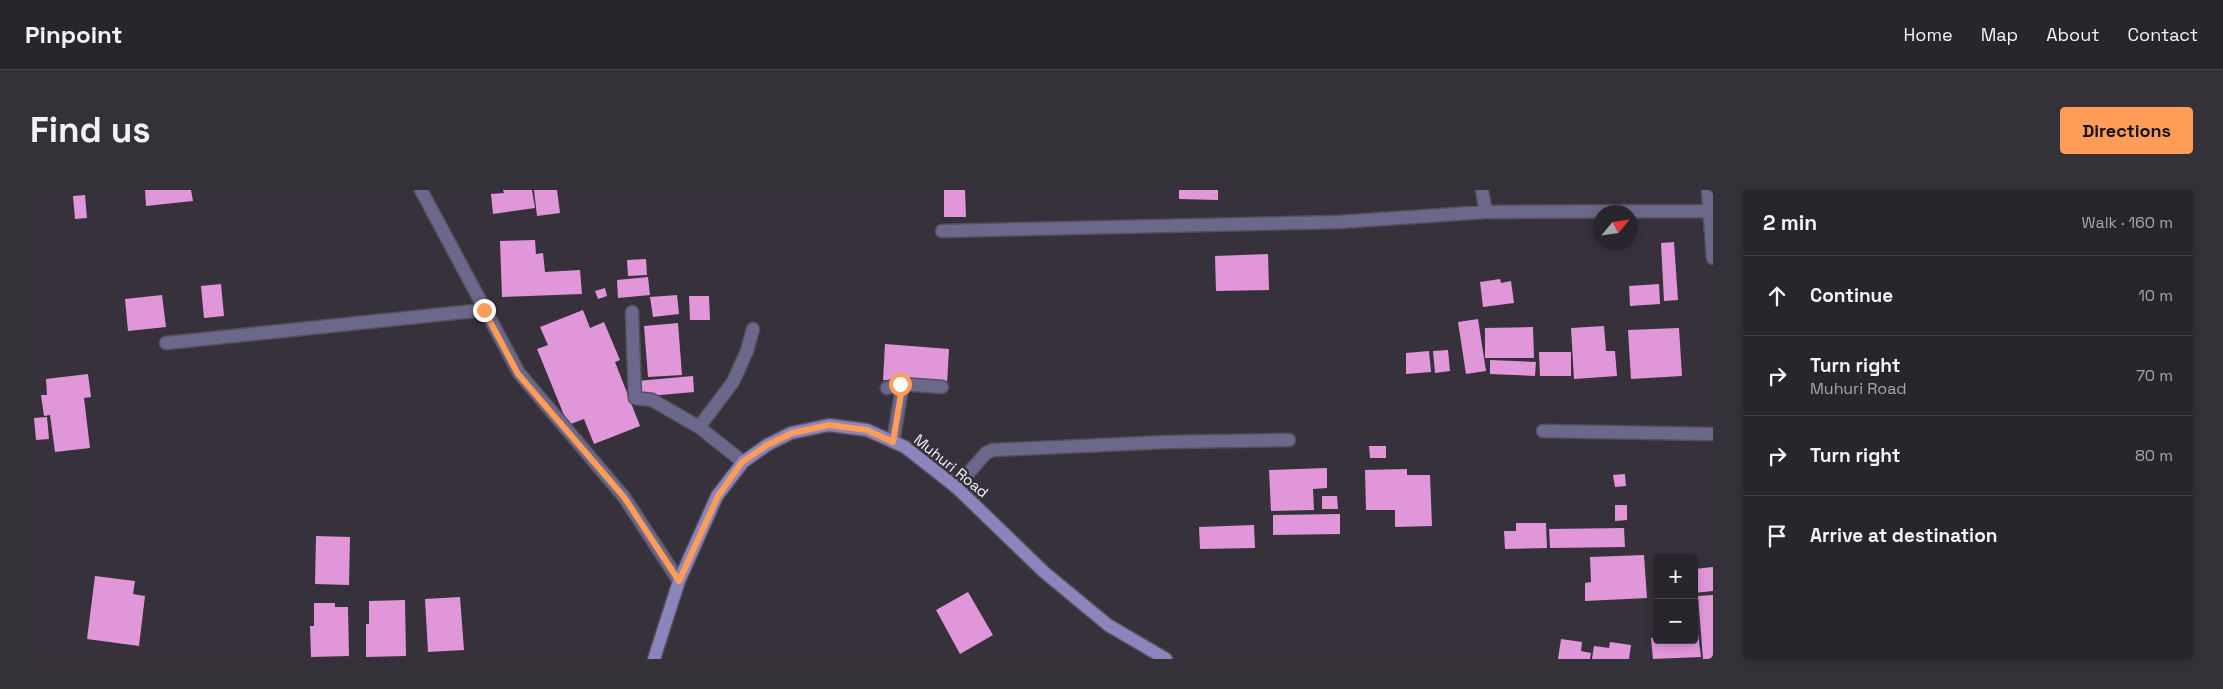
<!DOCTYPE html>
<html lang="en">
<head>
<meta charset="utf-8">
<style>
	body { margin:0; font-family:"Space Grotesk",sans-serif; background:#353139; color:#f1f3f6 }
	.controls { position:absolute; right:15px; bottom:15px; display:grid; overflow:hidden; border-radius:5px; box-shadow:0 2px 8px #0003 }
	.controls button { width:45px; height:45px; display:grid; place-items:center; padding:0; border:0; border-bottom:1px solid #454249; background:#29252d; color:#f1f3f6; font:25px sans-serif }
	.compass { position:absolute; left:1563px; top:15px; width:45px; height:45px; border-radius:50%; background:#29252d; box-shadow:0 2px 8px #0003; rotate:61deg }
	.stop { position:absolute; width:15px; height:15px; margin:-11px; border:4px solid #fe9c58; border-radius:50%; background:#fff }
	.stop.end { background:#fe9c58; border-color:#fff; box-shadow:0 1px 5px #0008 }
	.list { margin:0; padding:0; list-style:none }
	h2 { display:flex; justify-content:space-between; align-items:center; height:65px; margin:0; padding:0 20px; font-size:21px }
	h2 small { font-size:16px; font-weight:400; color:#a5a5aa }
	.list li { display:grid; grid-template-columns:32px 1fr auto; gap:15px; align-items:center; box-sizing:border-box; height:80px; padding:0 20px; border-top:1px solid #454249 }
	.list b { display:block; font-size:19px; white-space:nowrap }
	.list p { margin:0; font-size:16px; white-space:nowrap; color:#a5a5aa }
	.list em { font-size:16px; font-style:normal; color:#a5a5aa }
	.icon { flex:none; width:28px; height:28px; fill:none; stroke:currentColor; stroke-width:2; stroke-linecap:round; stroke-linejoin:round }
	.map { position:relative; flex:none; width:1683px; height:469px; overflow:hidden; border-radius:5px }
	header { display:flex; align-items:center; gap:30px; box-sizing:border-box; height:70px; padding:0 25px; background:#29252d; border-bottom:1px solid #454249 }
	header strong { font-size:24px }
	nav { display:flex; gap:28px; margin-inline-start:auto; font-size:18px }
	.intro { display:flex; align-items:center; justify-content:space-between; box-sizing:border-box; height:120px; padding:0 30px }
	h1 { margin:0; font-size:35px }
	.button { padding:12px 22px; border-radius:5px; background:#fe9c58; color:#111; font-size:18px; font-weight:700 }
	main { display:flex; gap:30px; padding:0 30px }
	aside { flex:1; background:#29252d; border-radius:5px; box-shadow:0 2px 8px #0003 }
	.map>svg:first-child { display:block }
	.building { fill:#e196d9 }
	.lines { fill:none; stroke-linecap:round; stroke-linejoin:round }
	.street-casing { stroke:#55505a; stroke-width:15 }
	.secondary-casing { stroke:#55505a; stroke-width:15 }
	.street { stroke:#6c688c; stroke-width:12 }
	.secondary { stroke:#8b84bd; stroke-width:12 }
	.route { stroke:#fe9c58; stroke-width:6 }
	.labels { text-anchor:middle; stroke-width:5; stroke-linejoin:round; paint-order:stroke }
	.street-label { font-size:15px; fill:#f5f1f9; stroke:#37313c }
</style>
</head>
<body>
<header>
<strong>Pinpoint</strong>
<nav><a>Home</a><a>Map</a><a>About</a><a>Contact</a></nav>
</header>
<div class="intro"><h1>Find us</h1><a class="button">Directions</a></div>
<main>
<div class="map">
<svg width="1683" height="469" viewBox="0 0 1683 469">
	<rect width="100%" height="100%" fill="#37313c"/>
	<!-- building -->
	<path class="building" d="M 115,0 L 161,0 L 163,11 L 116,16 Z
		M 473,0 L 502,0 L 505,18 L 463,24 L 461,4 L 474,3 Z
		M 504,0 L 527,0 L 530,23 L 507,26 Z
		M 914,0 L 935,0 L 936,27 L 914,27 Z
		M 1149,0 L 1188,0 L 1188,10 L 1149,9 Z
		M 55,5 L 57,28 L 45,29 L 43,6 Z
		M 505,50 L 506,64 L 513,63 L 515,82 L 550,80 L 552,104 L 472,107 L 470,51 Z
		M 1644,52 L 1648,110 L 1634,111 L 1631,53 Z
		M 1238,64 L 1239,100 L 1186,101 L 1185,66 Z
		M 616,69 L 617,85 L 598,86 L 597,70 Z
		M 618,87 L 620,105 L 588,108 L 587,90 Z
		M 1470,89 L 1471,93 L 1481,91 L 1484,113 L 1453,117 L 1450,92 Z
		M 191,94 L 194,126 L 174,128 L 171,96 Z
		M 1629,94 L 1630,114 L 1600,116 L 1599,96 Z
		M 575,98 L 577,106 L 568,109 L 565,101 Z
		M 132,105 L 136,137 L 98,141 L 95,109 Z
		M 647,105 L 649,124 L 623,127 L 620,107 Z
		M 659,106 L 679,106 L 680,130 L 660,130 Z
		M 553,120 L 560,138 L 574,132 L 590,170 L 585,172 L 610,236 L 564,254 L 554,229 L 538,235 L 507,159 L 518,155 L 510,137 Z
		M 1448,129 L 1456,181 L 1436,184 L 1428,132 Z
		M 648,133 L 652,185 L 618,187 L 614,136 Z
		M 1574,136 L 1576,161 L 1585,161 L 1587,186 L 1544,189 L 1541,138 Z
		M 1503,137 L 1504,168 L 1455,168 L 1455,138 Z
		M 1649,138 L 1652,186 L 1601,189 L 1598,140 Z
		M 855,154 L 919,159 L 917,194 L 853,190 Z
		M 1418,160 L 1420,181 L 1405,183 L 1403,161 Z
		M 1399,161 L 1401,182 L 1376,184 L 1376,163 Z
		M 1509,162 L 1541,162 L 1541,186 L 1510,186 Z
		M 1460,170 L 1506,172 L 1505,186 L 1460,184 Z
		M 58,184 L 61,207 L 54,208 L 60,258 L 25,262 L 20,225 L 14,226 L 11,205 L 17,205 L 16,189 Z
		M 663,186 L 664,202 L 608,207 L 607,191 Z
		M 17,227 L 19,249 L 6,250 L 4,228 Z
		M 1339,256 L 1356,256 L 1356,268 L 1340,268 Z
		M 1297,278 L 1297,298 L 1283,299 L 1284,320 L 1241,321 L 1239,280 Z
		M 1377,279 L 1377,285 L 1400,285 L 1402,336 L 1365,337 L 1365,320 L 1336,320 L 1335,280 Z
		M 1595,284 L 1596,296 L 1585,297 L 1583,285 Z
		M 1292,306 L 1307,306 L 1308,319 L 1292,319 Z
		M 1585,315 L 1597,315 L 1597,330 L 1585,331 Z
		M 1310,324 L 1310,344 L 1243,345 L 1243,325 Z
		M 1486,333 L 1516,333 L 1517,358 L 1475,359 L 1474,341 L 1486,341 Z
		M 1224,335 L 1225,358 L 1170,359 L 1169,337 Z
		M 1594,338 L 1595,357 L 1520,358 L 1519,339 Z
		M 286,346 L 320,347 L 319,395 L 285,394 Z
		M 1614,365 L 1617,408 L 1555,411 L 1555,393 L 1561,392 L 1560,367 Z
		M 1683,377 L 1683,401 L 1664,403 L 1664,379 Z
		M 65,386 L 105,391 L 103,404 L 115,406 L 109,456 L 57,449 Z
		M 938,402 L 963,445 L 930,464 L 906,420 Z
		M 1683,405 L 1683,469 L 1673,469 L 1668,406 Z
		M 430,407 L 434,460 L 398,462 L 395,409 Z
		M 375,410 L 376,466 L 336,467 L 336,434 L 339,434 L 339,411 Z
		M 284,413 L 305,413 L 305,417 L 318,417 L 319,466 L 281,467 L 280,436 L 284,436 Z
		M 1664,444 L 1668,444 L 1671,467 L 1623,469 L 1621,448 L 1627,448 L 1627,450 L 1664,450 Z
		M 1531,449 L 1552,452 L 1551,461 L 1561,463 L 1560,469 L 1528,469 Z
		M 1580,452 L 1601,455 L 1599,469 L 1562,469 L 1564,456 L 1579,458 Z"/>
	<g class="lines">
		<defs>
			<path id="street" d="M 391,0 L 489,183 L 594,307 L 649,391
				M 1452,0 L 1456,22
				M 1678,0 L 1683,68
				M 912,41 L 1309,32 L 1456,22 L 1680,21
				M 602,122 L 605,208 L 622,210 L 669,237 L 713,272
				M 136,153 L 454,120
				M 870,194 L 912,197
				M 857,198 L 870,194 L 871,204 L 863,252
				M 669,237 L 703,192 L 717,161 L 723,139
				M 1513,241 L 1683,244
				M 926,297 L 956,263 L 963,260 L 1138,252 L 1259,250"/>
			<path id="secondary" d="M 624,469 L 649,391 L 687,306 L 713,272 L 737,255 L 761,243 L 799,235 L 837,240 L 875,257 L 926,297 L 1014,382 L 1078,435 L 1136,469"/>
		</defs>
		<!-- street casing -->
		<use href="#street" class="street-casing"/>
		<!-- secondary casing -->
		<use href="#secondary" class="secondary-casing"/>
		<!-- street -->
		<use href="#street" class="street"/>
		<!-- secondary -->
		<use href="#secondary" class="secondary"/>
	</g>
	<g class="lines">
		<!-- route -->
		<path class="route" d="M 454,120 L 488,184 L 594,307 L 649,391 L 688,306 L 712,272 L 737,255 L 762,243 L 799,235 L 837,240 L 863,252 L 871,204 L 870,194"/>
	</g>
	<g class="labels">
		<!-- street labels -->
		<g class="street-label">
			<text transform="translate(921 276) rotate(39)" y="5">Muhuri Road</text>
		</g>
	</g>
</svg>
<div class="controls">
<button>+</button>
<button>−</button>
</div>
<svg class="compass" viewBox="-18 -18 36 36"><path d="M0-13l5 13h-10z" fill="#e53935"/><path d="M0 13l5-13h-10z" fill="#a5a5aa"/></svg>
<div class="stop" style="left:870px;top:194px"></div>
<div class="stop end" style="left:454px;top:120px"></div>
</div>
<aside>
<h2>2 min<small>Walk · 160 m</small></h2>
<ul class="list">
<li><svg class="icon" aria-label="ahead" viewBox="0 0 24 24"><path d="M12 20V5M6 11l6-6 6 6"/></svg><div><b>Continue</b></div><em>10 m</em></li>
<li><svg class="icon" aria-label="right" viewBox="0 0 24 24"><path d="M7 20v-9h11M14 6l5 5-5 5"/></svg><div><b>Turn right</b><p>Muhuri Road</p></div><em>70 m</em></li>
<li><svg class="icon" aria-label="right" viewBox="0 0 24 24"><path d="M7 20v-9h11M14 6l5 5-5 5"/></svg><div><b>Turn right</b></div><em>80 m</em></li>
<li><svg class="icon" aria-label="arrive" viewBox="0 0 24 24"><path d="M6 21V4h12l-3 4 3 4H6"/></svg><div><b>Arrive at destination</b></div></li>
</ul>
</aside>
</main>
</body>
</html>
